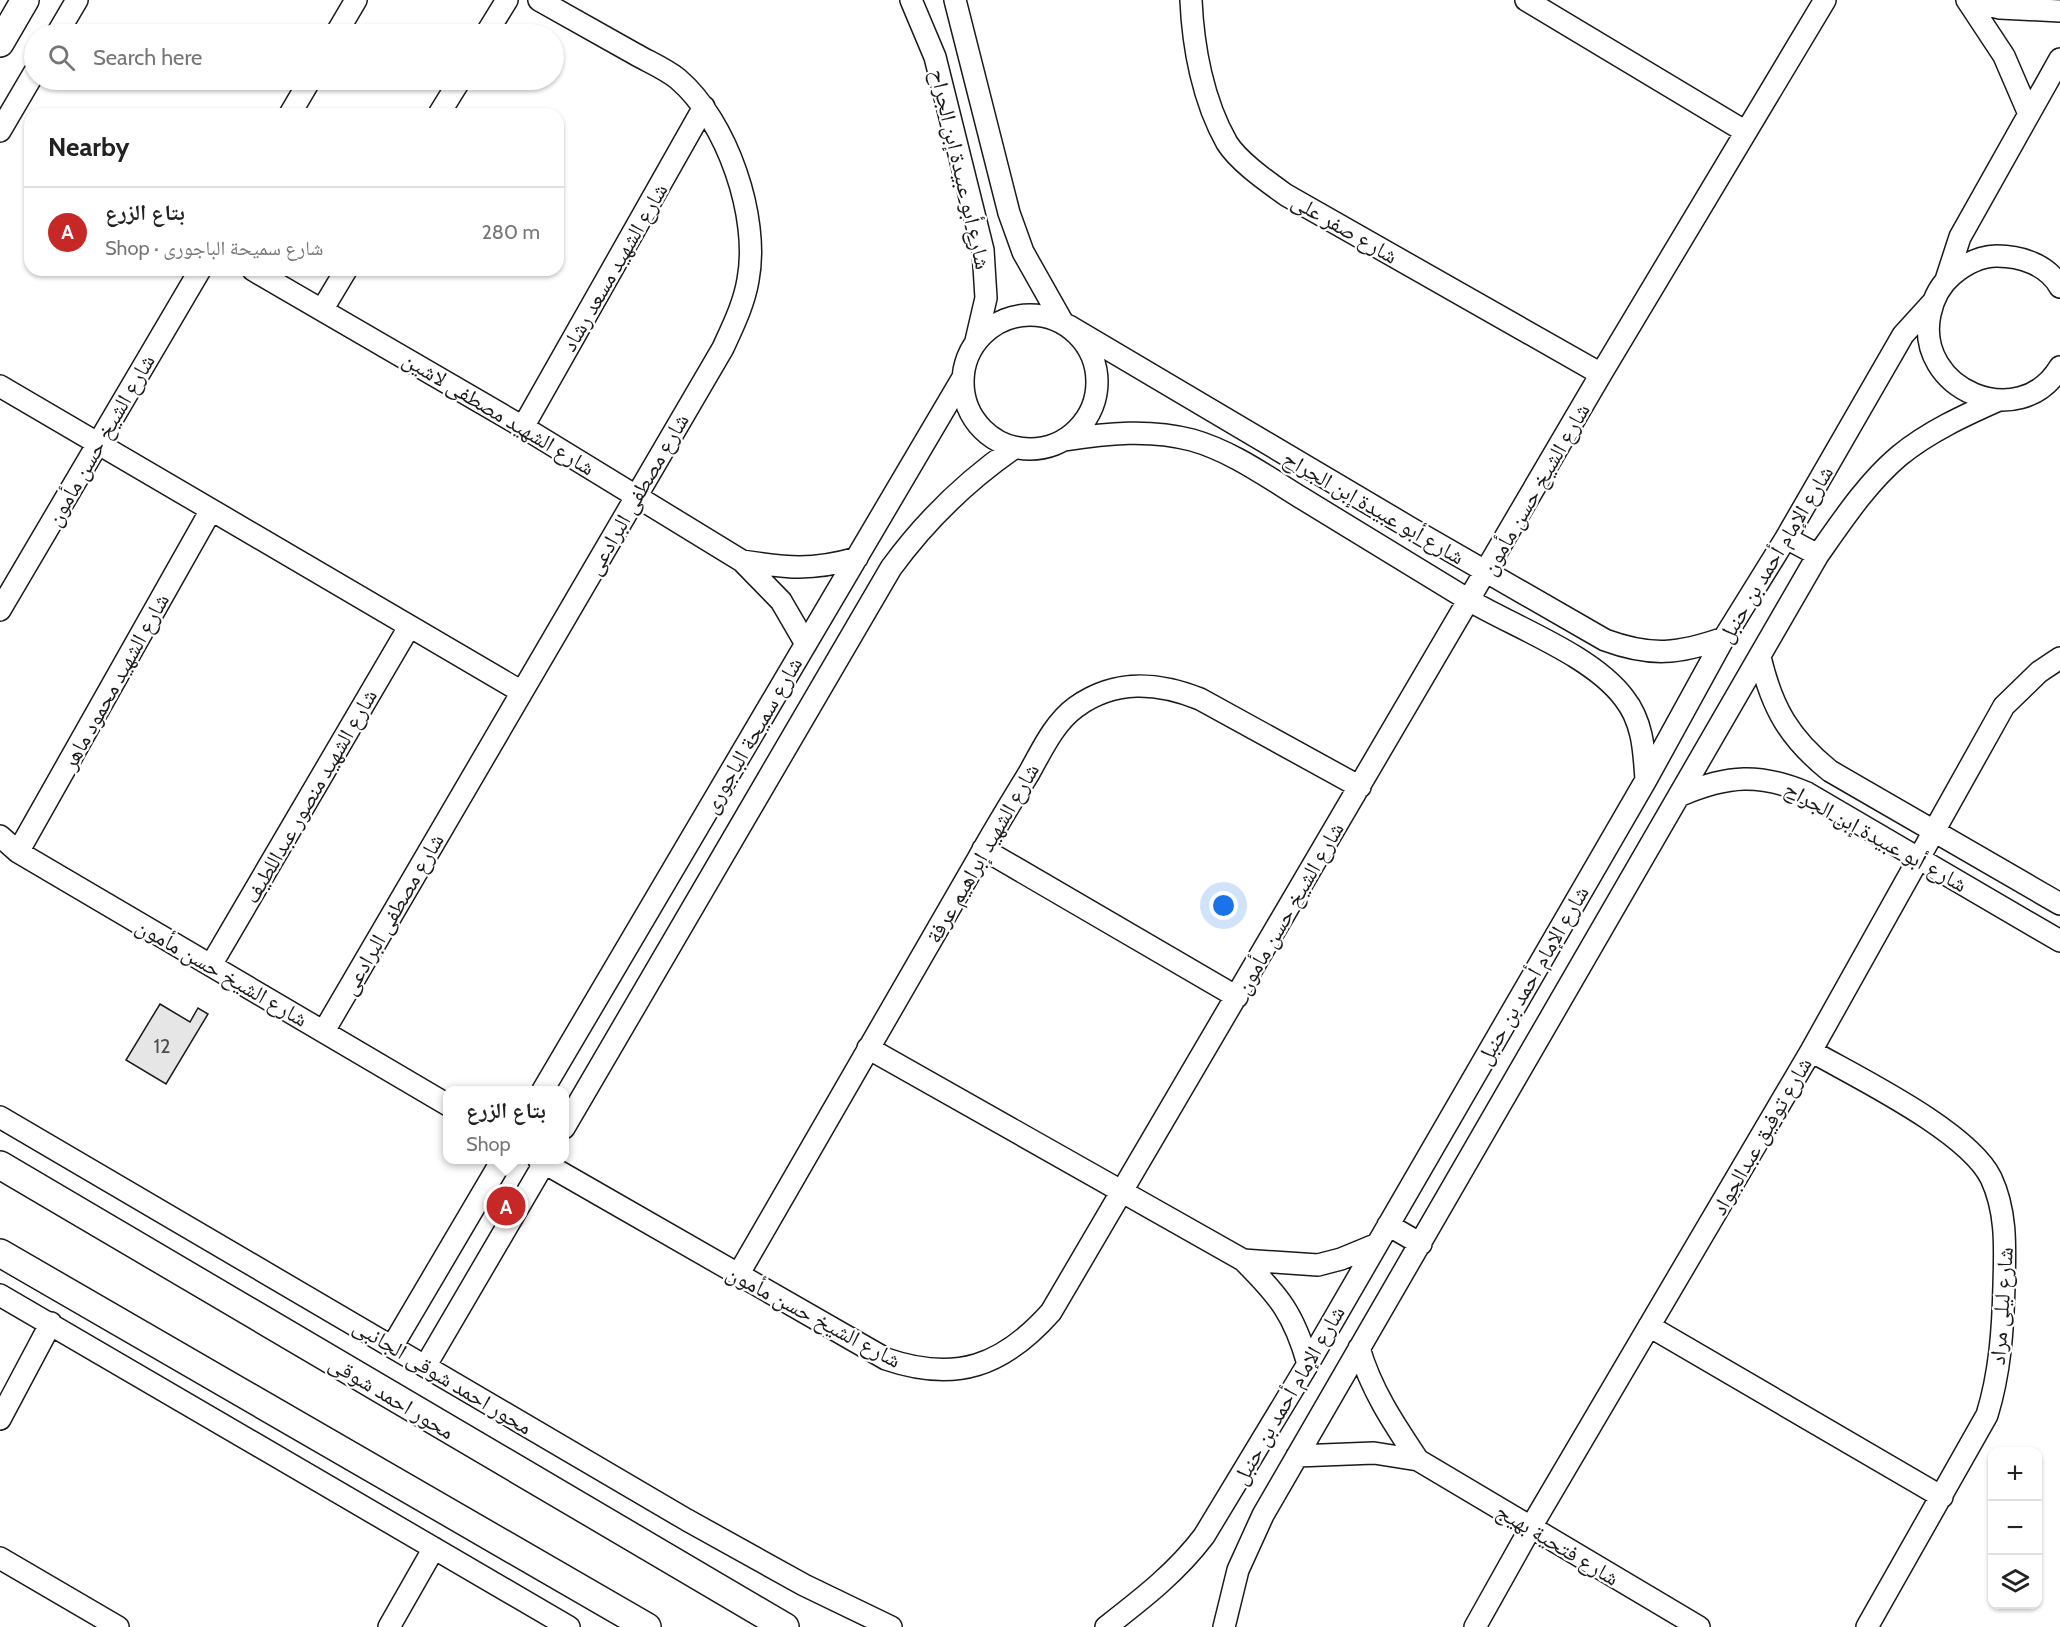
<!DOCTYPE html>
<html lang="en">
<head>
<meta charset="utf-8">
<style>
	body { margin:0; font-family:Cabin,"Noto Naskh Arabic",sans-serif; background:#f6f6f6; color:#222 }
	.controls { position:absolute; right:18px; bottom:18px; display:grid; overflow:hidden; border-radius:12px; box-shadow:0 2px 4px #0004 }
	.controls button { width:54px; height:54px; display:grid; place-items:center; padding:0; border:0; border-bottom:2px solid #e0e0e0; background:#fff; color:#222; font:30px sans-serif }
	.you { position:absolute; left:1224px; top:906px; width:21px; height:21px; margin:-15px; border:4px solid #fff; border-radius:50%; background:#1a73e8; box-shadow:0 0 0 9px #1a73e833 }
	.badge { display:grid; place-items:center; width:39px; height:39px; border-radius:50%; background:#c62828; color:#fff; font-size:20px; font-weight:700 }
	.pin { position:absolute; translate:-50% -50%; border:3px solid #fff; box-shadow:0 2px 6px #0006 }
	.popup { position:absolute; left:443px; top:1086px; width:126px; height:78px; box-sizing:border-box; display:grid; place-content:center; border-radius:12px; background:#fff; filter:drop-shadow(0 2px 4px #0005); font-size:20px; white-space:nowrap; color:#767676 }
	.popup b { font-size:22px; color:#222 }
	.popup::after { content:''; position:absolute; left:50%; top:100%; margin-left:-12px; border:12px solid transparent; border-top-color:#fff }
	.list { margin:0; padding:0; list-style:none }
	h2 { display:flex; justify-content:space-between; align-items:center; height:78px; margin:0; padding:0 24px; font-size:26px }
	h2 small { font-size:20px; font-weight:400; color:#767676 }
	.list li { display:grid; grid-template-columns:39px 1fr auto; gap:18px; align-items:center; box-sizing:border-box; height:90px; padding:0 24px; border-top:2px solid #e0e0e0 }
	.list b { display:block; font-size:22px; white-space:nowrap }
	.list p { margin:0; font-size:20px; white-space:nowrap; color:#767676 }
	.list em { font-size:20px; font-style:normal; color:#767676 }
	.icon { flex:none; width:33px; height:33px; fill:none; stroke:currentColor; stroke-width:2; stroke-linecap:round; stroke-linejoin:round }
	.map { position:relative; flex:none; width:2060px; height:1627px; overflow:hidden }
	.search { position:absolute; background:#fff; box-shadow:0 2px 4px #0004; left:24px; top:24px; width:540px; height:66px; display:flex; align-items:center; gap:15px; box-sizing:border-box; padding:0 21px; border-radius:33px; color:#767676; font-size:22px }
	.panel { position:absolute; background:#fff; box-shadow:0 2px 4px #0004; left:24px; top:108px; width:540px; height:168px; border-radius:18px }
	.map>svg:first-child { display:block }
	.building { fill:#e6e6e6; stroke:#1a1a1a; stroke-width:1.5 }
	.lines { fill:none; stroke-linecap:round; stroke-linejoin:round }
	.minor-casing { stroke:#1a1a1a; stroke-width:24 }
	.major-casing { stroke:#1a1a1a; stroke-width:30 }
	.minor { stroke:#fff; stroke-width:21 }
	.major { stroke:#fff; stroke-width:27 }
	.labels { text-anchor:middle; stroke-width:4.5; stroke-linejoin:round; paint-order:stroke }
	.number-label { font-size:20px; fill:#4d4d4d }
	.street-label { font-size:22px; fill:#1a1a1a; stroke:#fff }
</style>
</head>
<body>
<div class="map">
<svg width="2060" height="1627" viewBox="0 0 2060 1627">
	<rect width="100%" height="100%" fill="#fff"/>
	<!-- building -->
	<path class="building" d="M 160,1004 L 190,1022 L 198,1008 L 208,1014 L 166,1084 L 126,1060 Z"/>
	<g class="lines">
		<defs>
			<path id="minor" d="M 911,0 L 935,57 L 983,250 L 986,298 L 976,341
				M 955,0 L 1009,213 L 1023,252 L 1063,323
				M 1191,0 C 1193,47 1203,101 1227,143 C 1239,162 1268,182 1286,195 L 1601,374
				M 1526,0 L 1746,132
				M 1967,0 L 2004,56 L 2029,114
				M 1967,0 L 2000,8 L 2060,11
				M 57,34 L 77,0
				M 336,34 L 356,0
				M 486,34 L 507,0
				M 290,114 L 310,80
				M 439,114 L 460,80
				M 0,131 L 34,73
				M 253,270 L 523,427 L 742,561 L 781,601 L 806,644
				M 1946,280 L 1960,237 L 2060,59
				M 2060,287 C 2048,265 2021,256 1997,256 C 1980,256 1965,264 1952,275 C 1940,285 1933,300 1930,314 C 1914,390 2020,434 2060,367
				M 322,310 L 346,270
				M963 382a67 67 0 1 1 134 0a67 67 0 1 1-134 0Z
				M 1069,326 L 1412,529 L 1605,640 C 1651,657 1679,654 1724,638
				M 0,386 L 522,692
				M 523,427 L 704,107
				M 1065,440 C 1107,433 1150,429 1192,440 C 1231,451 1266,476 1300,497 C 1356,531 1411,565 1467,599 C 1514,627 1592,655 1624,698 C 1643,722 1644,750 1646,780
				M 1786,538 L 1818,555
				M 742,561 C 788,568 811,571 857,558
				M 0,610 L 200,270
				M 1760,657 C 1772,708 1789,738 1830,771 L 2060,904
				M 1681,795 C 1728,775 1760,773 1807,793 L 2060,941
				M 0,836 L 18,852 L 448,1105
				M 983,849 L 1237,997
				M 18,852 L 211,510
				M 211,965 L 409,627
				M 324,1031 L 723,348 C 733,326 744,304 748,280 C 760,217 727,121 678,79 C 666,69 649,62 635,54 C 603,36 571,18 539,0
				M 868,1048 L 1243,1260 C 1279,1296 1294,1314 1308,1364
				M 1811,1051 C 1858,1078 1968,1131 1991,1178 C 2007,1212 2005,1248 2004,1285 C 2003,1329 2000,1373 1987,1415 L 1867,1627
				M 543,1090 L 962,379
				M 0,1117 L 687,1520 L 804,1585 L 891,1627
				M 564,1128 L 891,568 C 926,520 965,482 1014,448
				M 539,1160 L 886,1359 C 956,1383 1003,1366 1051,1312 L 1601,374 L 1825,0
				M 1388,1225 L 1421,1244
				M 1243,1260 L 1318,1265 L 1341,1259 L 1375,1245
				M 738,1275 C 818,1136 898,998 978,859 C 994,830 1012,801 1029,773 C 1042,750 1054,723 1076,707 C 1115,679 1157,682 1200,699 L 1360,787
				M 0,1295 L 569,1627
				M 1649,1326 L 1942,1497
				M 393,1345 L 502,1160
				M 1359,1348 C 1371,1390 1394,1424 1418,1460
				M 426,1365 L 546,1160
				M 0,1419 L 51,1323
				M 1297,1456 L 1374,1453 L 1418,1460 L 1699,1627
				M 0,1558 L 118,1627
				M 389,1627 L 434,1548
				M 1106,1627 C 1142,1599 1176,1573 1204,1536 L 1308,1364 L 1646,780 L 1724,638 L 1786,538 L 1903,335 L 1933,302
				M 1224,1627 L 1238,1570 L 1263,1515 L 1818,555 C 1842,521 1867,483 1899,456 C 1928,432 1965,415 1999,400
				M 1475,1627 L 1531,1527 L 1811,1051 L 2004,706 L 2039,672 L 2060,658"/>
			<path id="major" d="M 0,43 L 25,0
				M 0,1165 L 785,1627
				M 0,1253 L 647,1627"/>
		</defs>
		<!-- minor casing -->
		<use href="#minor" class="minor-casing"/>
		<!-- major casing -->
		<use href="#major" class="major-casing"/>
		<!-- minor -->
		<use href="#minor" class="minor"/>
		<!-- major -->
		<use href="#major" class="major"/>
	</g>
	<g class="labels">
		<!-- number labels -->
		<g class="number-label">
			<text x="162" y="1053">12</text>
		</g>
		<!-- street labels -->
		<g class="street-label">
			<text transform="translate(961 169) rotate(77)" y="8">شارع أبو عبيدة إبن الجراح</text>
			<text transform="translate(1345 228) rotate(30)" y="8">شارع صفر على</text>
			<text transform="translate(614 267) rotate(-60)" y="8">شارع الشهيد مسعد رشاد</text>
			<text transform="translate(499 413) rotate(31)" y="8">شارع الشهيد مصطفى لاشين</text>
			<text transform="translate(100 440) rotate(-60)" y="8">شارع الشيخ حسن مأمون</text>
			<text transform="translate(1535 489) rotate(-60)" y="8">شارع الشيخ حسن مأمون</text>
			<text transform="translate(637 494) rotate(-60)" y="8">شارع مصطفى البرادعى</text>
			<text transform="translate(1374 507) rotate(30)" y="8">شارع أبو عبيدة إبن الجراح</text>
			<text transform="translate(1775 554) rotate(-59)" y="8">شارع الإمام أحمد بن حنبل</text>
			<text transform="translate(115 681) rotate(-61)" y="8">شارع الشهيد محمود ماهر</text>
			<text transform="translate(752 735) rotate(-60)" y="8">شارع سميحة الباجورى</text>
			<text transform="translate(310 796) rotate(-60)" y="8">شارع الشهيد منصور عبداللطيف</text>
			<text transform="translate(1876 836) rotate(29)" y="8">شارع أبو عبيدة إبن الجراح</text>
			<text transform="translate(982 853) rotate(-60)" y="8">شارع الشهيد إبراهيم عرفة</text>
			<text transform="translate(1289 908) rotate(-60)" y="8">شارع الشيخ حسن مأمون</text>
			<text transform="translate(392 914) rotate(-60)" y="8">شارع مصطفى البرادعى</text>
			<text transform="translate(222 972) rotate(30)" y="8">شارع الشيخ حسن مأمون</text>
			<text transform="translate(1532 975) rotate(-60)" y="8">شارع الإمام أحمد بن حنبل</text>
			<text transform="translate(1761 1136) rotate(-60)" y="8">شارع توفيق عبدالجواد</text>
			<text transform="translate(2001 1306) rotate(-86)" y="8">شارع ليلى مراد</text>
			<text transform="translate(814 1316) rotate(28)" y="8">شارع الشيخ حسن مأمون</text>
			<text transform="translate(443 1376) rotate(31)" y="8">محور احمد شوقى الجانبى</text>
			<text transform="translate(1288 1395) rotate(-60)" y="8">شارع الإمام أحمد بن حنبل</text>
			<text transform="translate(392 1397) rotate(31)" y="8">محور احمد شوقى</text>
			<text transform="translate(1558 1544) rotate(31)" y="8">شارع فتحية بهيج</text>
		</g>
	</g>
</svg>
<div class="controls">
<button>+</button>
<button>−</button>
<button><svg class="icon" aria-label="layers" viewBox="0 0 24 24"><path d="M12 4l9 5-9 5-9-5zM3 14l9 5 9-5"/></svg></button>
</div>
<div class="you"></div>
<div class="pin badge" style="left:506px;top:1206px">A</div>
<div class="popup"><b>بتاع الزرع</b>Shop</div>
<div class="search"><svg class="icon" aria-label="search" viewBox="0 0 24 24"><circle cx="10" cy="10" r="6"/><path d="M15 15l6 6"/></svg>Search here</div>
<section class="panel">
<h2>Nearby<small></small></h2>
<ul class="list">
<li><span class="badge">A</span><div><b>بتاع الزرع</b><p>Shop · شارع سميحة الباجورى</p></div><em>280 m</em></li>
</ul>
</section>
</div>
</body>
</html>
